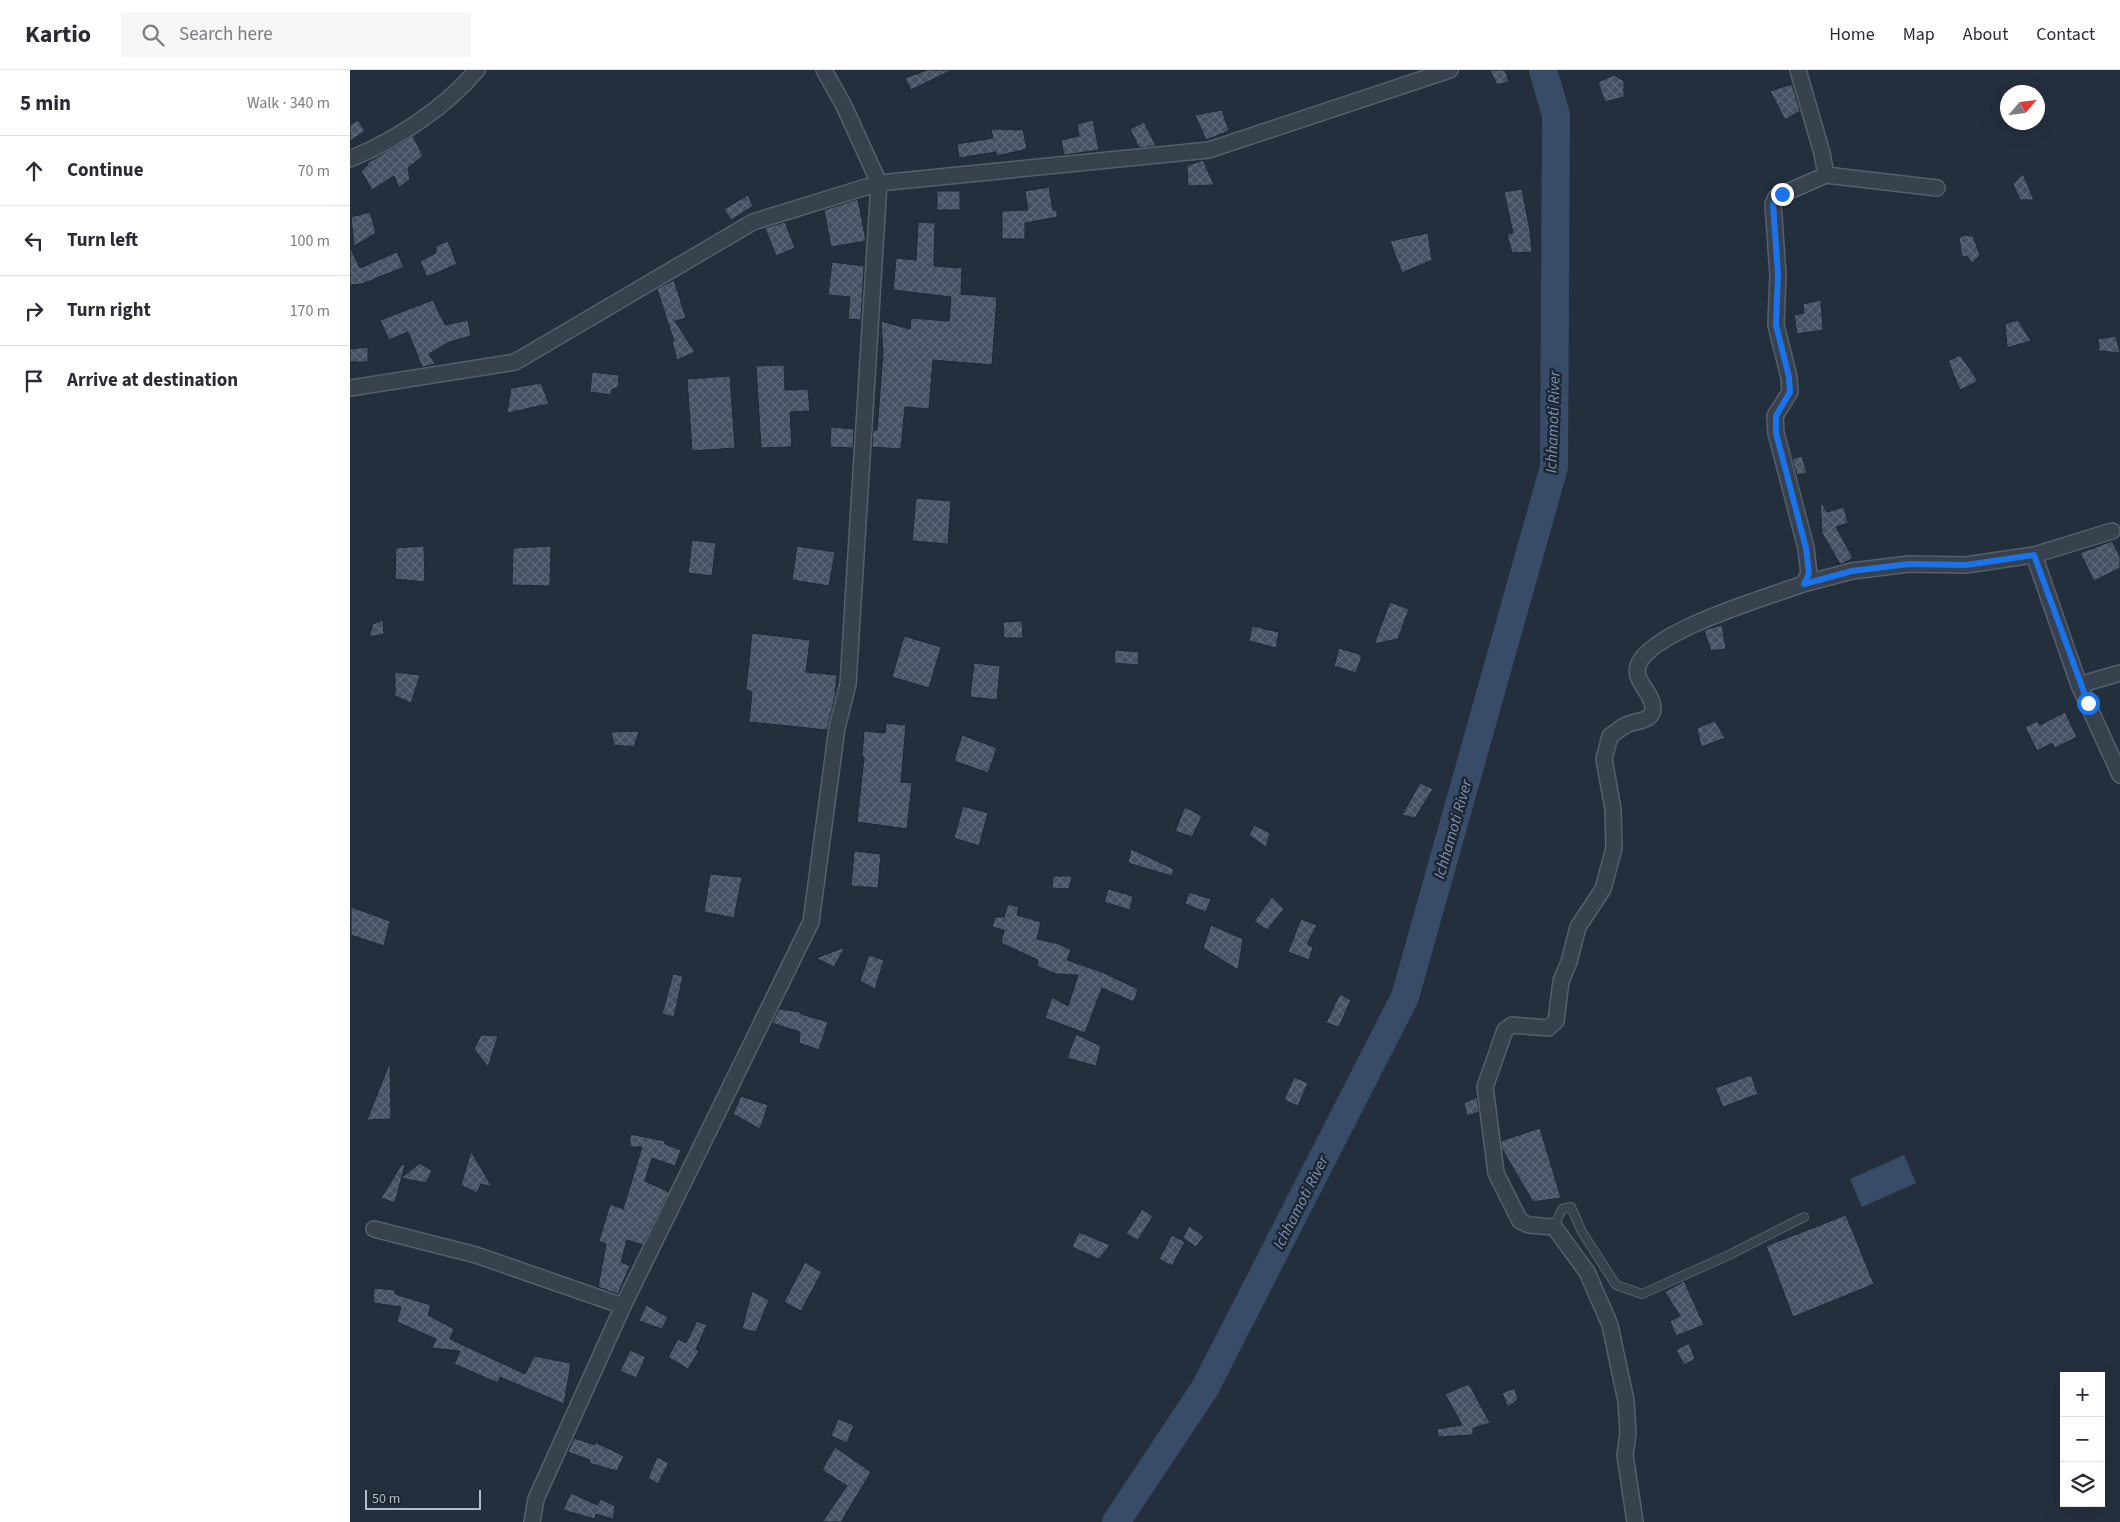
<!DOCTYPE html>
<html lang="en">
<head>
<meta charset="utf-8">
<style>
	body { margin:0; font-family:"Source Sans 3",sans-serif; background:#f7f7f7; color:#2b2b33 }
	.controls { position:absolute; right:15px; bottom:15px; display:grid; overflow:hidden; border-radius:0px; box-shadow:0 5px 20px #0002 }
	.controls button { width:45px; height:45px; display:grid; place-items:center; padding:0; border:0; border-bottom:1px solid #e1e1e2; background:#fff; color:#2b2b33; font:25px sans-serif }
	.compass { position:absolute; left:1650px; top:15px; width:45px; height:45px; border-radius:50%; background:#fff; box-shadow:0 5px 20px #0002; rotate:62deg }
	.scale { position:absolute; left:15px; bottom:12px; width:116px; box-sizing:border-box; padding-left:5px; border:2px solid #b4bcc9; border-top:0; font-size:14px; line-height:18px; white-space:nowrap; color:#b4bcc9; -webkit-text-stroke:4px #1d2633; paint-order:stroke }
	.stop { position:absolute; width:15px; height:15px; margin:-11px; border:4px solid #1a73e8; border-radius:50%; background:#fff }
	.stop.end { background:#1a73e8; border-color:#fff; box-shadow:0 1px 5px #0008 }
	.list { margin:0; padding:0; list-style:none }
	h2 { display:flex; justify-content:space-between; align-items:center; height:65px; margin:0; padding:0 20px; font-size:21px }
	h2 small { font-size:16px; font-weight:400; color:#7c7c81 }
	.list li { display:grid; grid-template-columns:32px 1fr auto; gap:15px; align-items:center; box-sizing:border-box; height:70px; padding:0 20px; border-top:1px solid #e1e1e2 }
	.list b { display:block; font-size:19px; white-space:nowrap }
	.list em { font-size:16px; font-style:normal; color:#7c7c81 }
	.icon { flex:none; width:28px; height:28px; fill:none; stroke:currentColor; stroke-width:2; stroke-linecap:round; stroke-linejoin:round }
	.map { position:relative; flex:none; width:1770px; height:1452px; overflow:hidden }
	header { display:flex; align-items:center; gap:30px; box-sizing:border-box; height:70px; padding:0 25px; background:#fff; border-bottom:1px solid #e1e1e2 }
	header strong { font-size:24px }
	nav { display:flex; gap:28px; margin-inline-start:auto; font-size:18px }
	.search { width:350px; height:45px; background:#f7f7f7; display:flex; align-items:center; gap:12px; box-sizing:border-box; padding:0 18px; border-radius:0px; color:#7c7c81; font-size:19px }
	main { display:flex }
	aside { flex:1; background:#fff }
	.map>svg:first-child { display:block }
	.water { fill:#394c67 }
	.lines { fill:none; stroke-linecap:round; stroke-linejoin:round }
	.river { stroke:#394c67; stroke-width:28 }
	.building { fill:url(#building-cross-hatch); stroke:#1f2835 }
	.lane-casing { stroke:#565f6c; stroke-width:10 }
	.street-casing { stroke:#565f6c; stroke-width:18 }
	.lane { stroke:#38414e; stroke-width:8 }
	.street { stroke:#38414e; stroke-width:15 }
	.route { stroke:#1a73e8; stroke-width:6 }
	.labels { text-anchor:middle; stroke-width:5; stroke-linejoin:round; paint-order:stroke }
	.water-label { font-size:16px; font-style:italic; fill:#7c92b1; stroke:#1d2633 }
</style>
</head>
<body>
<header>
<strong>Kartio</strong>
<div class="search"><svg class="icon" aria-label="search" viewBox="0 0 24 24"><circle cx="10" cy="10" r="6"/><path d="M15 15l6 6"/></svg>Search here</div>
<nav><a>Home</a><a>Map</a><a>About</a><a>Contact</a></nav>
</header>
<main>
<aside>
<h2>5 min<small>Walk · 340 m</small></h2>
<ul class="list">
<li><svg class="icon" aria-label="ahead" viewBox="0 0 24 24"><path d="M12 20V5M6 11l6-6 6 6"/></svg><div><b>Continue</b></div><em>70 m</em></li>
<li><svg class="icon" aria-label="left" viewBox="0 0 24 24"><path d="M17 20v-9H6M10 6l-5 5 5 5"/></svg><div><b>Turn left</b></div><em>100 m</em></li>
<li><svg class="icon" aria-label="right" viewBox="0 0 24 24"><path d="M7 20v-9h11M14 6l5 5-5 5"/></svg><div><b>Turn right</b></div><em>170 m</em></li>
<li><svg class="icon" aria-label="arrive" viewBox="0 0 24 24"><path d="M6 21V4h12l-3 4 3 4H6"/></svg><div><b>Arrive at destination</b></div></li>
</ul>
</aside>
<div class="map">
<svg width="1770" height="1452" viewBox="0 0 1770 1452">
	<defs>
		<pattern id="building-cross-hatch" width="8" height="8" patternUnits="userSpaceOnUse" patternTransform="scale(1.25)"><rect width="8" height="8" fill="#455162"/><path d="M0 0l8 8M0 8l8-8" fill="none" stroke="#5d6877"/></pattern>
	</defs>
	<rect width="100%" height="100%" fill="#242f3e"/>
	<!-- water -->
	<path class="water" d="M 1554,1085 L 1566,1113 L 1512,1137 L 1500,1109 Z"/>
	<g class="lines">
		<!-- river -->
		<path class="river" d="M 766,1452 L 855,1318 L 1055,927 L 1204,397 L 1206,45 L 1193,0"/>
	</g>
	<!-- building -->
	<path class="building" d="M 577,0 L 602,0 L 561,20 L 555,8 Z
		M 1140,0 L 1155,0 L 1159,12 L 1147,15 Z
		M 1264,5 L 1274,11 L 1274,27 L 1255,32 L 1248,12 Z
		M 1442,14 L 1450,41 L 1435,50 L 1420,21 Z
		M 872,40 L 879,61 L 856,70 L 845,45 Z
		M 8,50 L 15,61 L 0,71 L 0,55 Z
		M 743,50 L 749,80 L 714,85 L 711,70 L 729,66 L 727,54 Z
		M 794,52 L 806,76 L 789,78 L 780,59 Z
		M 641,59 L 673,60 L 677,79 L 647,86 L 646,82 L 609,88 L 607,74 L 643,68 Z
		M 63,66 L 73,86 L 58,98 L 60,109 L 49,118 L 44,106 L 22,120 L 11,101 L 18,95 L 17,93 Z
		M 853,90 L 864,115 L 838,116 L 837,96 Z
		M 1673,104 L 1684,130 L 1670,130 L 1663,114 Z
		M 699,117 L 703,140 L 707,140 L 707,147 L 675,153 L 675,169 L 652,169 L 652,141 L 678,140 L 675,121 Z
		M 1172,119 L 1180,161 L 1182,182 L 1162,183 L 1157,164 L 1163,163 L 1154,122 Z
		M 587,121 L 610,121 L 610,140 L 587,140 Z
		M 398,125 L 403,136 L 381,150 L 374,139 Z
		M 508,129 L 516,171 L 481,177 L 474,140 Z
		M 20,142 L 26,163 L 4,176 L 1,147 Z
		M 435,152 L 445,178 L 426,186 L 415,158 Z
		M 568,152 L 585,153 L 584,196 L 612,198 L 611,224 L 647,227 L 642,295 L 583,290 L 579,339 L 555,337 L 551,379 L 522,377 L 523,360 L 527,360 L 533,283 L 531,251 L 560,259 L 561,248 L 599,251 L 601,227 L 543,220 L 546,188 L 566,190 Z
		M 1078,163 L 1082,190 L 1052,203 L 1040,171 Z
		M 1615,165 L 1623,166 L 1630,185 L 1622,193 L 1617,186 L 1612,187 L 1609,168 Z
		M 98,171 L 107,194 L 77,207 L 70,191 L 86,183 L 86,176 Z
		M 0,177 L 10,198 L 47,182 L 54,197 L 12,214 L 0,215 Z
		M 482,192 L 514,196 L 511,250 L 498,249 L 500,227 L 478,225 Z
		M 324,210 L 336,248 L 325,251 L 345,282 L 327,290 L 322,271 L 324,271 L 307,219 Z
		M 83,230 L 95,255 L 118,250 L 121,266 L 99,272 L 79,284 L 85,294 L 72,297 L 58,262 L 39,270 L 30,250 Z
		M 1471,230 L 1473,260 L 1447,264 L 1444,245 L 1454,243 L 1453,234 Z
		M 1668,250 L 1681,271 L 1657,278 L 1655,254 Z
		M 1766,266 L 1770,283 L 1749,281 L 1748,269 Z
		M 18,277 L 18,292 L 0,292 L 0,279 Z
		M 1610,285 L 1628,311 L 1610,320 L 1598,291 Z
		M 434,295 L 435,320 L 458,319 L 460,341 L 440,342 L 442,377 L 411,378 L 406,296 Z
		M 242,302 L 269,305 L 268,317 L 261,320 L 262,325 L 240,322 Z
		M 380,306 L 385,378 L 342,381 L 337,309 Z
		M 191,313 L 199,334 L 157,343 L 161,318 Z
		M 481,357 L 504,359 L 503,378 L 480,377 Z
		M 1452,386 L 1457,403 L 1447,405 L 1442,389 Z
		M 566,428 L 601,431 L 598,474 L 562,471 Z
		M 1470,430 L 1477,442 L 1494,437 L 1498,453 L 1486,457 L 1503,488 L 1492,494 L 1490,494 L 1472,463 Z
		M 342,470 L 366,473 L 362,506 L 338,503 Z
		M 1762,471 L 1770,486 L 1770,498 L 1744,511 L 1730,483 Z
		M 74,476 L 75,512 L 45,509 L 46,478 Z
		M 201,476 L 200,516 L 162,515 L 163,478 Z
		M 447,476 L 485,482 L 479,516 L 442,510 Z
		M 1040,532 L 1059,539 L 1048,569 L 1024,574 Z
		M 33,550 L 34,564 L 19,567 L 23,554 Z
		M 672,551 L 673,568 L 654,568 L 653,552 Z
		M 1372,555 L 1376,579 L 1361,581 L 1354,560 Z
		M 902,556 L 929,562 L 926,578 L 899,571 Z
		M 402,563 L 460,570 L 456,602 L 487,605 L 485,627 L 477,660 L 399,652 L 402,622 L 396,619 Z
		M 554,566 L 591,577 L 579,618 L 542,607 Z
		M 989,578 L 1012,585 L 1006,603 L 984,596 Z
		M 765,580 L 789,582 L 788,595 L 764,593 Z
		M 624,593 L 650,596 L 647,630 L 620,627 Z
		M 45,602 L 70,605 L 61,633 L 45,626 Z
		M 1715,642 L 1727,667 L 1705,678 L 1702,673 L 1687,681 L 1675,657 L 1687,651 L 1690,655 Z
		M 1365,651 L 1375,668 L 1351,677 L 1347,658 Z
		M 536,653 L 556,655 L 551,712 L 562,713 L 557,759 L 507,752 L 514,687 L 512,686 L 514,661 L 535,663 Z
		M 289,661 L 284,677 L 264,675 L 261,662 Z
		M 612,665 L 647,678 L 638,703 L 604,691 Z
		M 1070,713 L 1083,719 L 1065,748 L 1052,745 Z
		M 613,736 L 638,743 L 629,776 L 604,768 Z
		M 835,737 L 852,746 L 842,767 L 825,761 Z
		M 904,755 L 920,763 L 916,777 L 899,765 Z
		M 781,779 L 824,799 L 822,806 L 778,793 Z
		M 504,781 L 531,784 L 528,818 L 501,816 Z
		M 360,804 L 392,807 L 384,848 L 354,842 Z
		M 703,806 L 722,806 L 719,819 L 702,818 Z
		M 758,819 L 783,826 L 780,840 L 754,832 Z
		M 839,822 L 861,829 L 856,842 L 835,834 Z
		M 922,827 L 934,839 L 917,860 L 904,851 Z
		M 658,834 L 669,837 L 667,845 L 691,852 L 687,869 L 709,874 L 721,880 L 717,890 L 754,903 L 788,919 L 784,932 L 752,918 L 735,963 L 695,948 L 702,927 L 718,936 L 728,905 L 706,904 L 687,896 L 688,890 L 651,873 L 654,860 L 642,857 L 645,847 L 654,847 Z
		M 1,837 L 40,851 L 34,876 L 1,865 Z
		M 951,849 L 967,855 L 957,874 L 963,877 L 959,890 L 938,882 Z
		M 861,855 L 893,869 L 888,900 L 853,878 Z
		M 495,877 L 484,897 L 466,888 Z
		M 519,885 L 534,890 L 525,919 L 510,911 Z
		M 323,904 L 333,906 L 324,947 L 312,944 Z
		M 990,924 L 1001,930 L 989,957 L 976,953 Z
		M 429,939 L 451,942 L 451,944 L 478,952 L 469,980 L 449,973 L 450,962 L 422,953 Z
		M 726,964 L 751,976 L 746,996 L 717,988 Z
		M 131,965 L 148,966 L 138,997 L 124,979 Z
		M 40,992 L 41,1049 L 17,1050 Z
		M 1401,1005 L 1408,1024 L 1373,1037 L 1365,1018 Z
		M 944,1007 L 958,1013 L 948,1036 L 934,1030 Z
		M 391,1026 L 418,1035 L 410,1059 L 383,1044 Z
		M 1127,1027 L 1129,1042 L 1117,1046 L 1114,1033 Z
		M 1190,1058 L 1211,1128 L 1183,1132 L 1152,1079 L 1151,1071 Z
		M 280,1064 L 315,1071 L 315,1074 L 331,1080 L 325,1096 L 302,1088 L 295,1111 L 319,1122 L 293,1175 L 277,1170 L 271,1192 L 280,1196 L 268,1224 L 248,1217 L 256,1174 L 249,1171 L 260,1134 L 273,1139 L 292,1077 L 280,1077 Z
		M 121,1081 L 142,1117 L 131,1114 L 127,1123 L 111,1115 Z
		M 70,1093 L 82,1101 L 76,1113 L 51,1108 Z
		M 52,1094 L 55,1095 L 45,1133 L 31,1128 Z
		M 792,1139 L 803,1146 L 788,1170 L 776,1164 Z
		M 1496,1145 L 1524,1214 L 1443,1247 L 1416,1176 Z
		M 839,1156 L 854,1166 L 846,1177 L 833,1168 Z
		M 729,1162 L 760,1175 L 749,1189 L 722,1177 Z
		M 822,1165 L 835,1172 L 822,1196 L 809,1189 Z
		M 455,1192 L 472,1202 L 451,1241 L 434,1232 Z
		M 1334,1211 L 1354,1255 L 1326,1266 L 1320,1251 L 1330,1246 L 1315,1222 Z
		M 24,1218 L 45,1220 L 45,1224 L 81,1235 L 78,1245 L 104,1259 L 100,1269 L 175,1304 L 184,1286 L 221,1293 L 214,1334 L 150,1307 L 148,1313 L 104,1294 L 110,1281 L 82,1278 L 86,1269 L 47,1252 L 51,1237 L 23,1233 Z
		M 402,1221 L 419,1230 L 406,1262 L 392,1259 Z
		M 296,1235 L 318,1247 L 312,1259 L 289,1251 Z
		M 347,1251 L 357,1255 L 346,1279 L 349,1281 L 338,1299 L 318,1287 L 328,1269 L 336,1273 Z
		M 1339,1273 L 1345,1289 L 1334,1295 L 1326,1280 Z
		M 280,1280 L 296,1287 L 286,1308 L 270,1301 Z
		M 1119,1314 L 1140,1353 L 1123,1358 L 1123,1365 L 1088,1367 L 1087,1359 L 1112,1355 L 1095,1324 Z
		M 1165,1318 L 1168,1330 L 1158,1337 L 1152,1323 Z
		M 488,1349 L 504,1355 L 497,1373 L 481,1366 Z
		M 224,1368 L 245,1375 L 245,1372 L 274,1386 L 267,1401 L 239,1393 L 240,1390 L 218,1382 Z
		M 485,1377 L 521,1402 L 491,1452 L 472,1452 L 497,1416 L 472,1400 Z
		M 307,1387 L 319,1393 L 308,1414 L 298,1408 Z
		M 221,1423 L 247,1435 L 251,1429 L 265,1436 L 263,1449 L 246,1444 L 245,1449 L 213,1440 Z"/>
	<g class="lines">
		<defs>
			<path id="lane" d="M 1204,1157 L 1212,1139 L 1221,1137 L 1232,1162 L 1266,1215 L 1292,1224 L 1379,1185 L 1454,1147"/>
			<path id="street" d="M 1448,0 L 1472,83 L 1476,105 L 1587,118
				M 0,89 C 46,70 95,38 127,0
				M 0,318 L 165,292 L 403,152 L 529,113 L 859,80 L 1100,0
				M 1684,485 L 1729,615 L 1770,705
				M 1453,514 L 1502,501 L 1559,494 L 1616,495 L 1684,485 L 1762,461
				M 1729,615 L 1770,603
				M 24,1159 L 126,1185 L 273,1236
				M 182,1452 L 186,1429 L 273,1236 L 461,852 L 487,658 L 498,614 L 529,113 L 494,36 L 474,0
				M 1285,1452 L 1275,1385 L 1278,1363 L 1276,1331 L 1260,1255 L 1237,1202 L 1204,1157 L 1179,1155 L 1170,1151 L 1146,1103 L 1135,1017 L 1155,960 L 1162,955 L 1198,958 L 1206,951 L 1211,911 L 1219,892 L 1228,857 L 1253,819 L 1264,778 L 1263,739 L 1254,689 L 1260,666 C 1266,662 1271,658 1276,655 C 1286,650 1303,652 1303,638 C 1303,623 1283,611 1288,596 C 1299,561 1418,527 1453,514 L 1459,504 L 1456,478 L 1426,363 L 1425,346 L 1440,322 L 1439,307 L 1426,255 L 1428,205 L 1423,134 L 1426,127 L 1476,105"/>
		</defs>
		<!-- lane casing -->
		<use href="#lane" class="lane-casing"/>
		<!-- street casing -->
		<use href="#street" class="street-casing"/>
		<!-- lane -->
		<use href="#lane" class="lane"/>
		<!-- street -->
		<use href="#street" class="street"/>
	</g>
	<g class="lines">
		<!-- route -->
		<path class="route" d="M 1432,124 L 1426,127 L 1423,134 L 1428,204 L 1426,255 L 1439,307 L 1440,322 L 1426,346 L 1426,363 L 1456,478 L 1459,504 L 1454,514 L 1502,501 L 1559,494 L 1616,495 L 1684,485 L 1738,633"/>
	</g>
	<g class="labels">
		<!-- water labels -->
		<g class="water-label">
			<text transform="translate(1202 352) rotate(-88)" y="6">Ichhamoti River</text>
			<text transform="translate(1102 759) rotate(-74)" y="6">Ichhamoti River</text>
			<text transform="translate(950 1132) rotate(-63)" y="6">Ichhamoti River</text>
		</g>
	</g>
</svg>
<div class="controls">
<button>+</button>
<button>−</button>
<button><svg class="icon" aria-label="layers" viewBox="0 0 24 24"><path d="M12 4l9 5-9 5-9-5zM3 14l9 5 9-5"/></svg></button>
</div>
<svg class="compass" viewBox="-18 -18 36 36"><path d="M0-13l5 13h-10z" fill="#e53935"/><path d="M0 13l5-13h-10z" fill="#7c7c81"/></svg>
<div class="scale">50 m</div>
<div class="stop" style="left:1738px;top:633px"></div>
<div class="stop end" style="left:1432px;top:124px"></div>
</div>
</main>
</body>
</html>
